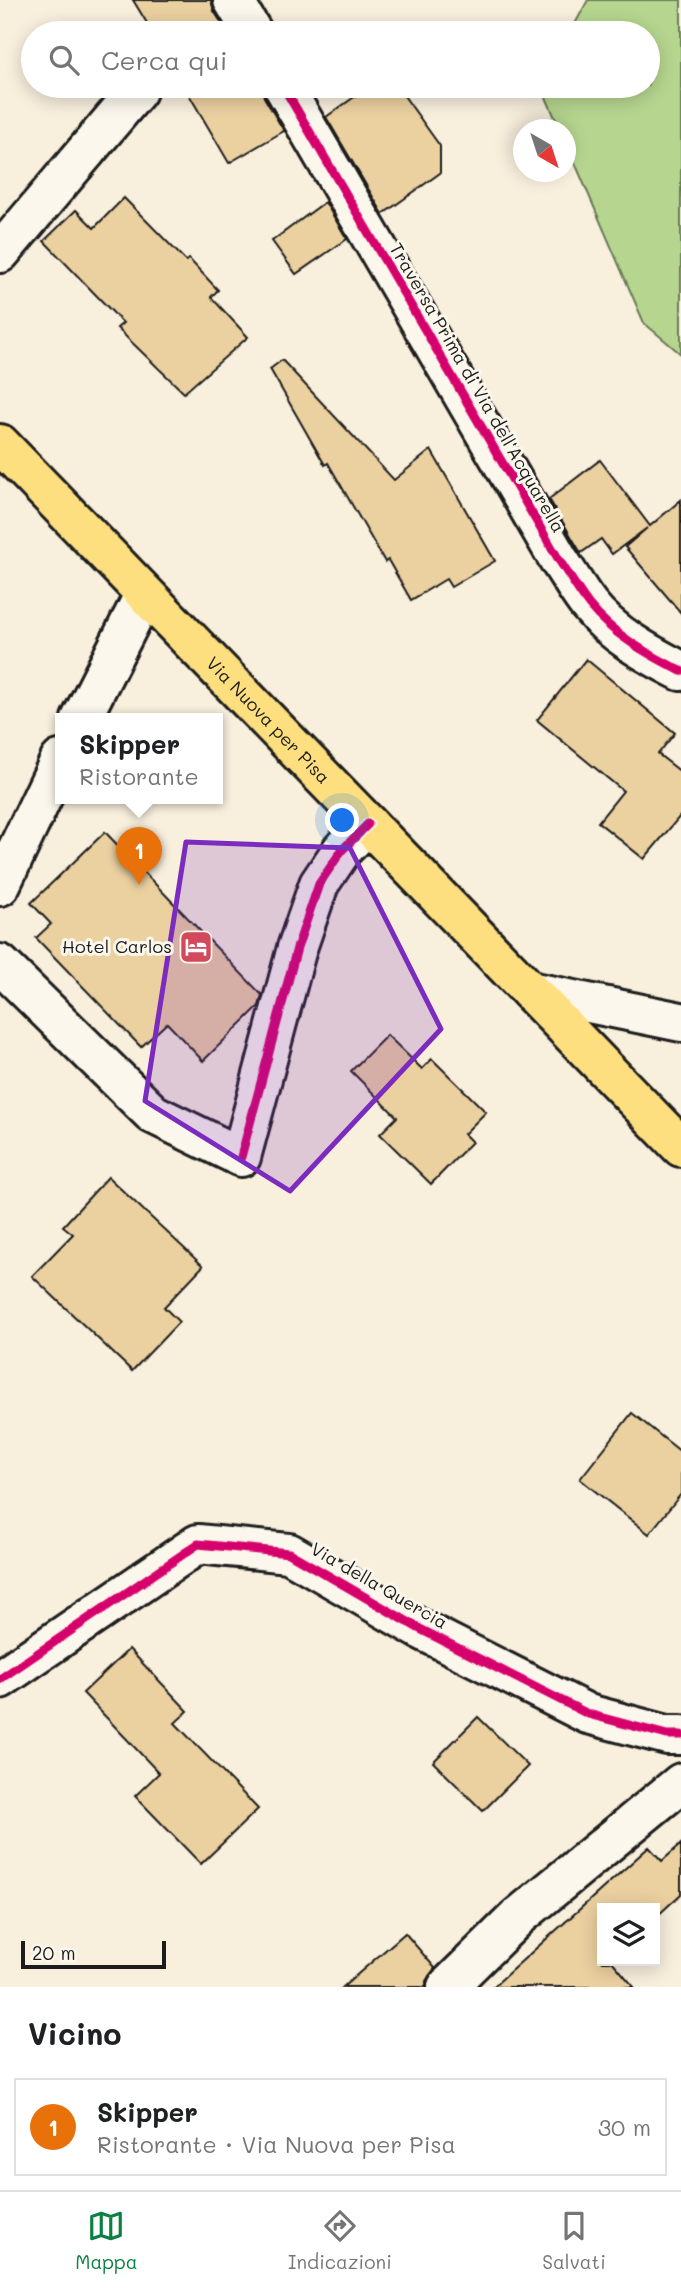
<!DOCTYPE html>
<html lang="it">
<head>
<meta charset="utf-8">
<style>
	body { margin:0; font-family:Mali,sans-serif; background:#f6f6f6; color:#202124 }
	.controls { position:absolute; right:21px; bottom:21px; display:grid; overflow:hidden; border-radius:0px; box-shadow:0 4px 18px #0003 }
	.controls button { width:63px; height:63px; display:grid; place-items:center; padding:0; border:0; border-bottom:2px solid #e0e0e0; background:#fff; color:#202124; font:35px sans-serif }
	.compass { position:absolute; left:513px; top:119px; width:63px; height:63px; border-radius:50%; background:#fff; box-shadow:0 4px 18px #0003; rotate:141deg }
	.scale { position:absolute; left:21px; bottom:18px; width:145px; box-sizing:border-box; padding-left:7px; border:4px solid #1c1c1c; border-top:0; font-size:19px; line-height:24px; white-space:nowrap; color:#1c1c1c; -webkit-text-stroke:5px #fbf7ec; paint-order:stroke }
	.you { position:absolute; left:343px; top:821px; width:24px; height:24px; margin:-18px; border:5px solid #fff; border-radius:50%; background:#1a73e8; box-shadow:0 0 0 10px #1a73e833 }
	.badge { display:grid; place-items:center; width:46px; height:46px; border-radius:50%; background:#0b8043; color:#fff; font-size:23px; font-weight:700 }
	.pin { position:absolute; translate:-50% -58px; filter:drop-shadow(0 2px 4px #0008) }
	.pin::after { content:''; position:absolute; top:37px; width:24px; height:21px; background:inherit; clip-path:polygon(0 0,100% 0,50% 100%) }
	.popup { position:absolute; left:55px; top:713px; width:168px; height:91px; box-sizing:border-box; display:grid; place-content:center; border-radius:0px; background:#fff; filter:drop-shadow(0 2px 5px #0005); font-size:23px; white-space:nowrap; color:#757577 }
	.popup b { font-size:26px; color:#202124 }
	.popup::after { content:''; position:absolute; left:50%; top:100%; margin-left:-14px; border:14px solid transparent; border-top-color:#fff }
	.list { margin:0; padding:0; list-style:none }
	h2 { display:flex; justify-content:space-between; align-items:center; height:91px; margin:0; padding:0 28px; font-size:30px }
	h2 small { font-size:23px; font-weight:400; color:#757577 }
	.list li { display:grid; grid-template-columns:46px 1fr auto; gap:21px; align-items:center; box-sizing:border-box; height:98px; margin:0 14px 14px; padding:0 14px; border:2px solid #e0e0e0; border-radius:0px }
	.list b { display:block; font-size:26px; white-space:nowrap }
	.list p { margin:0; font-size:23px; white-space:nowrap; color:#757577 }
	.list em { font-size:23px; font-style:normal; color:#757577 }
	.icon { flex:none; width:38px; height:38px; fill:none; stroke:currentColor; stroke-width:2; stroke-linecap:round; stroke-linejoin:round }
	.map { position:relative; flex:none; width:681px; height:1987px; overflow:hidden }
	.search { position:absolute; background:#fff; box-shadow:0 4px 18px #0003; left:21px; right:21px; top:21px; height:77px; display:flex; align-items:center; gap:18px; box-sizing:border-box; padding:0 24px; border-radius:38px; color:#757577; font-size:26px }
	.sheet { height:203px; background:#fff }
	nav { display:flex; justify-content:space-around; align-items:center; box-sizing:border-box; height:98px; border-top:2px solid #e0e0e0; background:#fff; font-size:19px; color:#757577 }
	nav a { display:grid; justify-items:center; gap:4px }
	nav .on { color:#0b8043 }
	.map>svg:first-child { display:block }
	.green { fill:#b6d68f; stroke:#697956; stroke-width:2 }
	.building { fill:#ebd0a0; stroke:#1c1c1c; stroke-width:2 }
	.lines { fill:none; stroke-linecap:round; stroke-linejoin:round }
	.minor-casing { stroke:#1c1c1c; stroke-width:44 }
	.major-casing { stroke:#1c1c1c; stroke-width:44 }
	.minor { stroke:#fbf7ec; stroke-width:38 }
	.major { stroke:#fedf80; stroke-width:38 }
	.cycleway-casing { stroke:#fbf7ec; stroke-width:13 }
	.cycleway { stroke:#d6006c; stroke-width:9 }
	.marked { fill:#7b2cbf; fill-opacity:0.2; stroke:#7b2cbf; stroke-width:5; stroke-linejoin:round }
	.labels { text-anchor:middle; stroke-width:6; stroke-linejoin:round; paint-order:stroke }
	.street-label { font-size:18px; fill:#1c1c1c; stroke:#fbf7ec }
	.poi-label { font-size:18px; fill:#1c1c1c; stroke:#fbf7ec; text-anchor:end }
</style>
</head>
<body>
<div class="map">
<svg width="681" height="1987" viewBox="0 0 681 1987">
	<rect width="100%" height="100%" fill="#f8efdd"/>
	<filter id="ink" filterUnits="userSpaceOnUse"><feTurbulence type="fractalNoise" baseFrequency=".0143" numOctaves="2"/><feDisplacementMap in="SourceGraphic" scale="14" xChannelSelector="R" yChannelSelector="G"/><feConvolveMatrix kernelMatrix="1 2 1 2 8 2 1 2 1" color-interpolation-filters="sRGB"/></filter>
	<g filter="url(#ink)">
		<!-- green -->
		<path class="green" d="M 588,0 L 681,0 L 681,354 L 644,323 L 566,142 L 566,130 L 560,129 L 541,86 L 648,86 L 648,33 L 570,33 Z"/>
		<!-- building -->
		<path class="building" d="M 133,0 L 211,0 L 214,11 L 228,33 L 153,33 Z
			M 184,86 L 261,86 L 264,97 L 284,131 L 229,163 Z
			M 370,86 L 397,86 L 440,146 L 440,173 L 383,214 L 326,117 Z
			M 124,198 L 186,261 L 189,259 L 218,290 L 211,297 L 248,337 L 184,393 L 117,328 L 123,323 L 44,241 L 76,210 L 94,228 Z
			M 325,202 L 347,239 L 296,274 L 272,241 Z
			M 282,360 L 394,480 L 431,450 L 495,561 L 451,587 L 446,579 L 411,600 L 388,560 L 385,562 L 328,463 L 325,465 L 270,369 Z
			M 600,460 L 650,526 L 681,500 L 681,613 L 625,547 L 647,528 L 612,554 L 601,539 L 581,553 L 549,499 Z
			M 586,659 L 675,733 L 658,754 L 681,772 L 681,815 L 644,859 L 598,822 L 623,791 L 537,720 Z
			M 105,832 L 262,995 L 259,1006 L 203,1061 L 167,1023 L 141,1047 L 36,938 L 51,924 L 31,903 Z
			M 387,1035 L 422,1069 L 432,1059 L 486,1112 L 464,1134 L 472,1142 L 431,1184 L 380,1134 L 397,1117 L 351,1071 Z
			M 108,1177 L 203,1266 L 164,1307 L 179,1322 L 132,1371 L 32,1276 L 73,1234 L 63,1226 Z
			M 632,1413 L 681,1452 L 681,1494 L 649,1534 L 580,1479 Z
			M 129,1649 L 188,1711 L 175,1723 L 258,1809 L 201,1864 L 135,1796 L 159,1773 L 83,1693 Z
			M 478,1717 L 528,1766 L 483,1811 L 433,1762 Z
			M 681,1844 L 681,1894 L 655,1918 L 655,1908 L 602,1908 L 602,1961 L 612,1961 L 634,1987 L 493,1987 L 649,1847 L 662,1861 Z
			M 405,1933 L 435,1968 L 426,1981 L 426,1987 L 343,1987 Z"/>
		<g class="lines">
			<defs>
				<path id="minor" d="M 233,0 L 253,33
					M 283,86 L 559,560 C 569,575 578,591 589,605 C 613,635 648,654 681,671
					M 0,253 L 137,91
					M 81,719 L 144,595
					M 0,886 L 60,760
					M 0,964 L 153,1114 L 241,1157 L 297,948 L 319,884 L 342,850 L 368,824
					M 530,991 L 681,1022
					M 0,1679 L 198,1544 L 289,1553 L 420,1629 L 588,1714 L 667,1735 L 681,1735
					M 447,1987 L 518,1917 L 681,1783"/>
				<g id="major">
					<path id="s1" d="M 0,444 L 681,1147"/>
				</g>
			</defs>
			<!-- minor casing -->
			<use href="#minor" class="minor-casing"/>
			<!-- major casing -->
			<use href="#major" class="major-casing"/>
			<!-- minor -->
			<use href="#minor" class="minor"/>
			<!-- major -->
			<use href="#major" class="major"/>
			<defs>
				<path id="cycleway" d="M 283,86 L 559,560 C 569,575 578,591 589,605 C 613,635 648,654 681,671
					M 241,1157 L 297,948 L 319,884 L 342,850 L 368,824
					M 0,1679 L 198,1544 L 289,1553 L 420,1629 L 588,1714 L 667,1735 L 681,1735"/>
			</defs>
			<!-- cycleway casing -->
			<use href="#cycleway" class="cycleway-casing"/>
			<!-- cycleway -->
			<use href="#cycleway" class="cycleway"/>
		</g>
	</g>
	<!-- marked area -->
	<path class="marked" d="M 186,842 L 350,848 L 441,1029 L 290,1191 L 145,1101 Z"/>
	<!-- icons -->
	<defs>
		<symbol id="hotel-square" viewBox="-11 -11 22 22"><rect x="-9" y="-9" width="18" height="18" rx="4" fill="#d1495b" stroke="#fbf7ec"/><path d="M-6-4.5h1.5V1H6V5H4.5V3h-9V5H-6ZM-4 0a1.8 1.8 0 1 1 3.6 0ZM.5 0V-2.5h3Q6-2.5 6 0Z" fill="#fff"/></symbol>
	</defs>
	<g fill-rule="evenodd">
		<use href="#hotel-square" x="177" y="928" width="38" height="38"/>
	</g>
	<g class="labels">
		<!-- street labels -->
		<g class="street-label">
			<text transform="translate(477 388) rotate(60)" y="6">Traversa Prima di Via dell'Acquarella</text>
			<text dy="6" stroke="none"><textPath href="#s1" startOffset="385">Via Nuova per Pisa</textPath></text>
			<text transform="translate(379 1586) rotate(30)" y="6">Via della Quercia</text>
		</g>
		<!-- poi labels -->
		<g class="poi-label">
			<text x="172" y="953">Hotel Carlos</text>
		</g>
	</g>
</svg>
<div class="controls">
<button><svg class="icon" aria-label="layers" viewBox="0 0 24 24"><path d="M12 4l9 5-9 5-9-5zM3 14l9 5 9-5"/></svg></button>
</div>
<svg class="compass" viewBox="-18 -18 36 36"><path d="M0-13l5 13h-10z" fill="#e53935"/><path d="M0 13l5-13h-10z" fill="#757577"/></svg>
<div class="scale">20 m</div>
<div class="you"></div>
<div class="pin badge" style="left:139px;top:885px;background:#e8710a">1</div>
<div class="popup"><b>Skipper</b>Ristorante</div>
<div class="search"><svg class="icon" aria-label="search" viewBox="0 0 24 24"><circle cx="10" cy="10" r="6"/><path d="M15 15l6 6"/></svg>Cerca qui</div>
</div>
<section class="sheet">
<h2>Vicino<small></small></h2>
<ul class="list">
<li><span class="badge" style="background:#e8710a">1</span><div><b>Skipper</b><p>Ristorante · Via Nuova per Pisa</p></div><em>30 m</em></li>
</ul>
</section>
<nav>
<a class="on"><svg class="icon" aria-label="map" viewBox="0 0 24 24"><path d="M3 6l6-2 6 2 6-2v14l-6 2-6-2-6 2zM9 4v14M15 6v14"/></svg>Mappa</a>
<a><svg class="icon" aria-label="directions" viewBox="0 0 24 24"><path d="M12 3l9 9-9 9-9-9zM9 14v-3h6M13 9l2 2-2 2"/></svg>Indicazioni</a>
<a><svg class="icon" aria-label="saved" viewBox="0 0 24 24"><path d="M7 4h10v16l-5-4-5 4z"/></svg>Salvati</a>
</nav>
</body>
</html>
